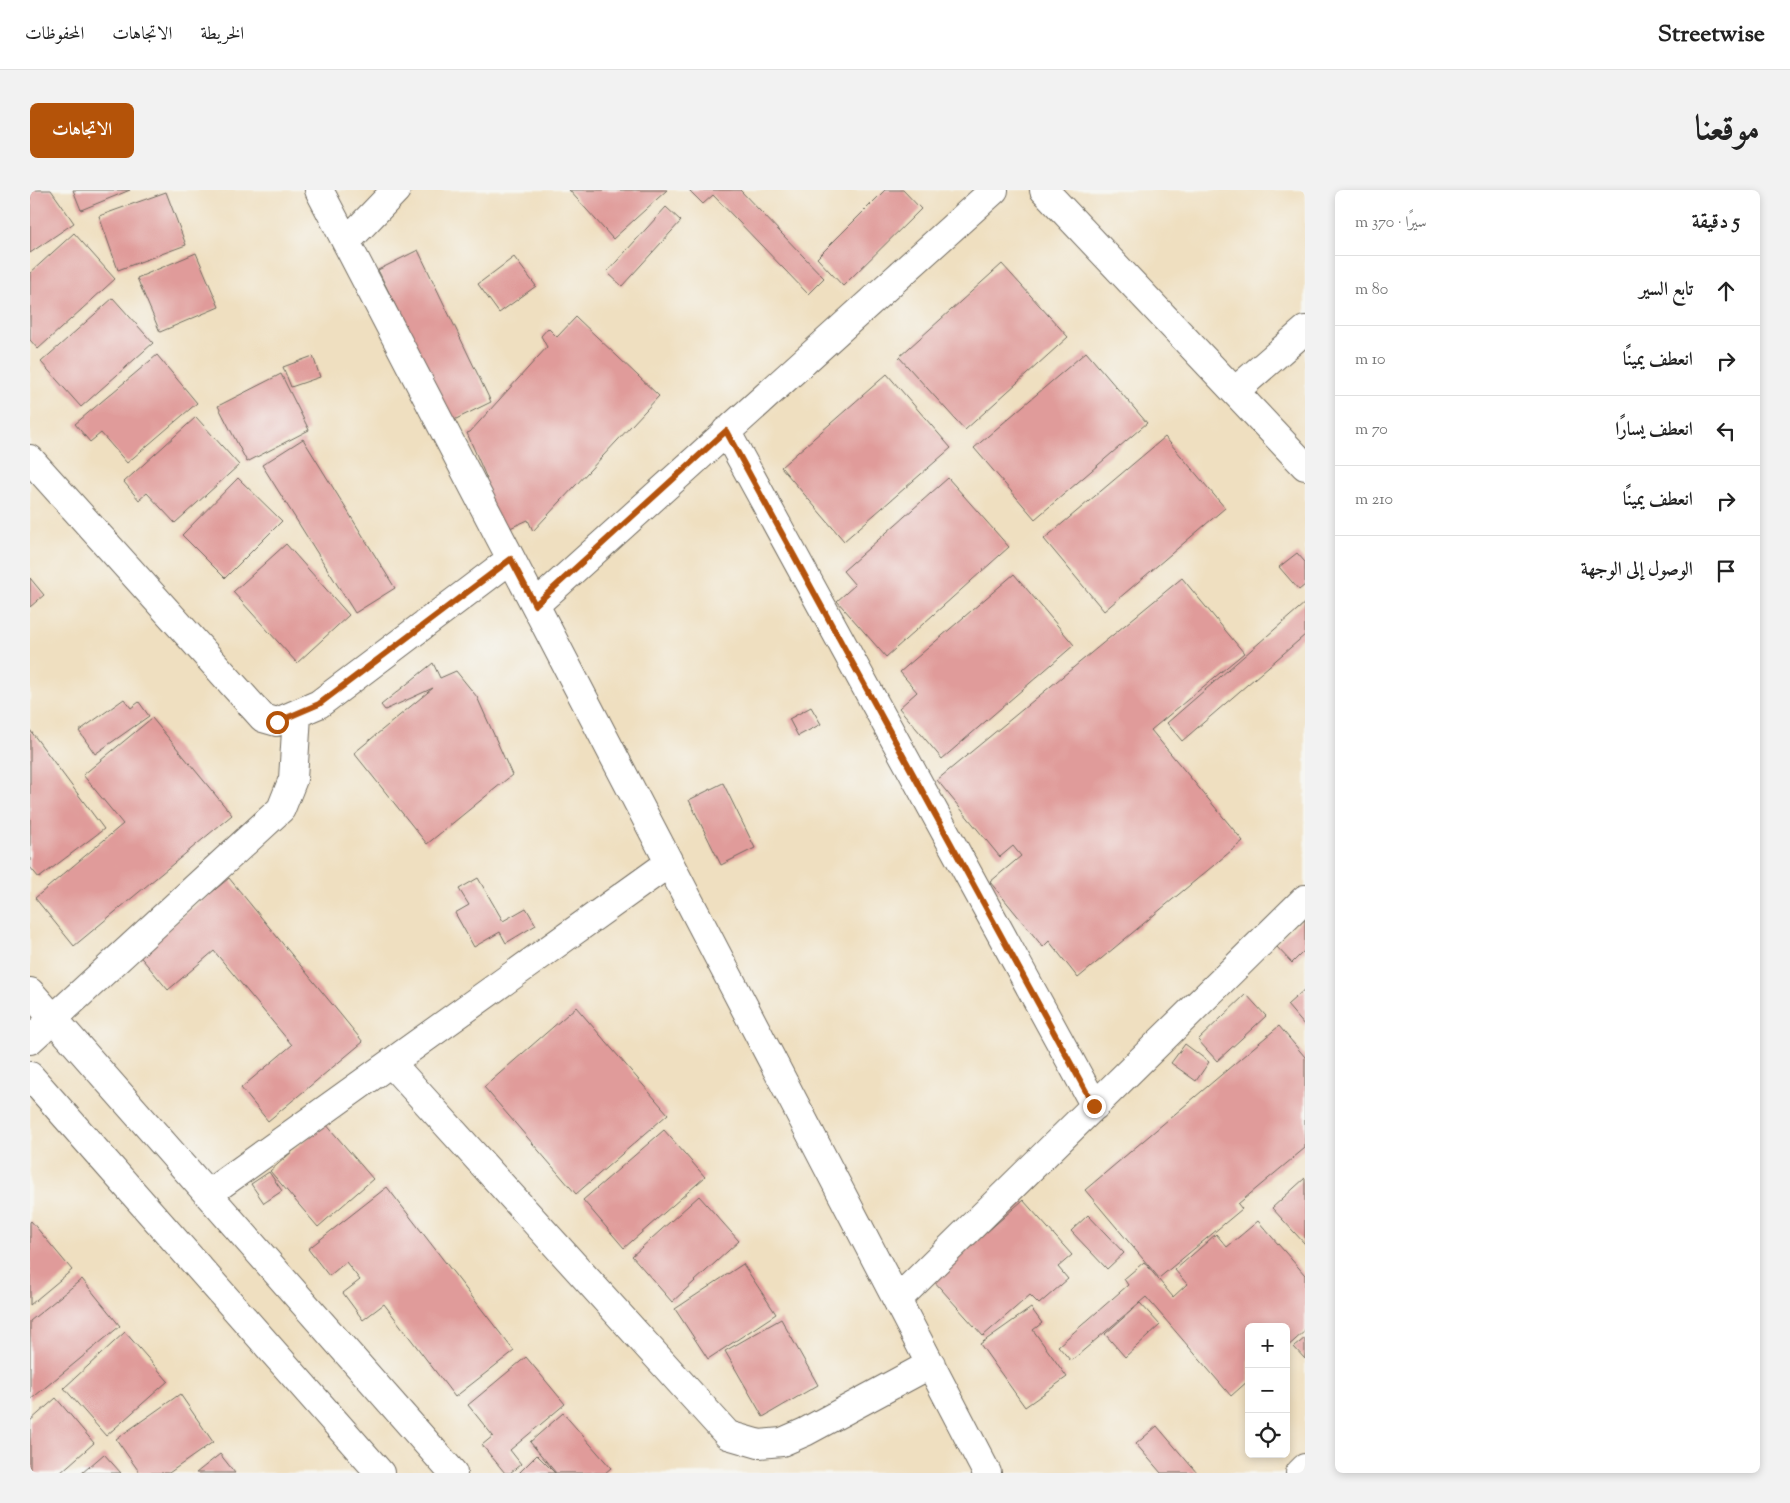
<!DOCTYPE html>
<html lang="ar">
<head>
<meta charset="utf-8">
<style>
	body { margin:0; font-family:"Sorts Mill Goudy",Amiri,serif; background:#f2f2f2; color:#222; direction:rtl }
	.controls { position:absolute; right:15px; bottom:15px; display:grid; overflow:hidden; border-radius:8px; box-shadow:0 2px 8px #0003 }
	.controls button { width:45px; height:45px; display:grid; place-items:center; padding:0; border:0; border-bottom:1px solid #e0e0e0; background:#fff; color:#222; font:25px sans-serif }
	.stop { position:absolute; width:15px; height:15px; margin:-11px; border:4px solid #b45309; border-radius:50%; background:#fff }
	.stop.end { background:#b45309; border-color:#fff; box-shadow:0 1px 5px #0008 }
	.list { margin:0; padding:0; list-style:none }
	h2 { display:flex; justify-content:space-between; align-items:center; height:65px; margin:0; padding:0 20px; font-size:21px }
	h2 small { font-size:16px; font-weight:400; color:#767676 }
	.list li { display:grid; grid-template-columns:32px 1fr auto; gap:15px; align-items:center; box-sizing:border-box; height:70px; padding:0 20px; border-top:1px solid #e0e0e0 }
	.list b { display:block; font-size:19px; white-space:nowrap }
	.list em { font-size:16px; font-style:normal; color:#767676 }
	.icon { flex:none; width:28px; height:28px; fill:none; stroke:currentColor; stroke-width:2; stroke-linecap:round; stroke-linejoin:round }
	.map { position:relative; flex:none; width:1275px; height:1283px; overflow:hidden; direction:ltr; border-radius:8px }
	header { display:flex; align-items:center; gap:30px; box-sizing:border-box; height:70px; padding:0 25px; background:#fff; border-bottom:1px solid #e0e0e0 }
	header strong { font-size:24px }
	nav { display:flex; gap:28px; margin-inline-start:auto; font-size:18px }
	.intro { display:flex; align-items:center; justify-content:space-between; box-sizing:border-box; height:120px; padding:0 30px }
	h1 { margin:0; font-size:35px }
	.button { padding:12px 22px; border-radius:8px; background:#b45309; color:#fff; font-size:18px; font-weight:700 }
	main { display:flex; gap:30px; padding:0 30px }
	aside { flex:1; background:#fff; border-radius:8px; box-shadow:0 2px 8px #0003 }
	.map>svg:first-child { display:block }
	.building { fill:#e09b9a }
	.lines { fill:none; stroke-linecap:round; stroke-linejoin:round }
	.minor-casing { stroke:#706a5f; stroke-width:30 }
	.minor { stroke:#fff; stroke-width:28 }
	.route { stroke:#b45309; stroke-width:6 }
</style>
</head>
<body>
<header>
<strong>Streetwise</strong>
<nav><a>الخريطة</a><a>الاتجاهات</a><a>المحفوظات</a></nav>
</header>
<div class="intro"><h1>موقعنا</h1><a class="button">الاتجاهات</a></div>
<main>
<aside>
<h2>5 دقيقة<small>سيرًا · 370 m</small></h2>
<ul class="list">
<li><svg class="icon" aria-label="ahead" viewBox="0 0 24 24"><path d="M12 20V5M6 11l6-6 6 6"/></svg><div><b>تابع السير</b></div><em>80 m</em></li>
<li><svg class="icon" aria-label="right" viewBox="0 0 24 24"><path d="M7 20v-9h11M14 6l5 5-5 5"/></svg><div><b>انعطف يمينًا</b></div><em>10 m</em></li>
<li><svg class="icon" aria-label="left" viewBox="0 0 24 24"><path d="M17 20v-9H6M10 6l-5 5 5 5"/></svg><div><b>انعطف يسارًا</b></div><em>70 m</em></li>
<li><svg class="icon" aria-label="right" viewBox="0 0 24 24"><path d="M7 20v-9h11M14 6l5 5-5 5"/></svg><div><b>انعطف يمينًا</b></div><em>210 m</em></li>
<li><svg class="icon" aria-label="arrive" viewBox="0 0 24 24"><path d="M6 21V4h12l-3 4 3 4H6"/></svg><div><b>الوصول إلى الوجهة</b></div></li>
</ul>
</aside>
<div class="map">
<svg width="1275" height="1283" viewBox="0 0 1275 1283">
	<rect width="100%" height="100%" fill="#f6f6f2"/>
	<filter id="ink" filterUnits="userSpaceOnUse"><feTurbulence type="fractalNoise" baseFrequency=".02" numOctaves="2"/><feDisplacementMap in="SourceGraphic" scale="10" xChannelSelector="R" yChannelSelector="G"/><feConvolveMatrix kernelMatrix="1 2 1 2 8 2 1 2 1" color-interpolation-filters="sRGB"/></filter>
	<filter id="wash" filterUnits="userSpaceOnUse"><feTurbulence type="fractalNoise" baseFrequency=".0096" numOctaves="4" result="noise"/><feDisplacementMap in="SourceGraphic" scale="20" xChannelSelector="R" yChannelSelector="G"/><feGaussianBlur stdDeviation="1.12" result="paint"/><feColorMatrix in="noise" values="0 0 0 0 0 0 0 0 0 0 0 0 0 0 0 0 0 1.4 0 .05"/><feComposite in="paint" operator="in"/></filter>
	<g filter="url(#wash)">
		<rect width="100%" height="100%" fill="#efdfc0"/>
		<g id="blocks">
			<!-- building -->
			<path class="building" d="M 0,0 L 21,0 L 44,33 L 0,63 Z
				M 43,0 L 100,0 L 51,20 Z
				M 539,0 L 637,0 L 583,49 Z
				M 659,0 L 710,0 L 794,88 L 778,104 L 683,5 L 673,14 Z
				M 855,0 L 873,0 L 891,19 L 813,96 L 787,68 Z
				M 136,2 L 156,55 L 88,80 L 69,26 Z
				M 636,17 L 651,31 L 592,96 L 577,82 Z
				M 44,43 L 85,89 L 8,159 L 0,150 L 0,83 Z
				M 388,60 L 461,212 L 422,231 L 348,80 Z
				M 166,63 L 189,117 L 130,142 L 107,88 Z
				M 484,67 L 506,96 L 469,123 L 448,94 Z
				M 972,74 L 1038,147 L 935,240 L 869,167 Z
				M 83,108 L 123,153 L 51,217 L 11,172 Z
				M 546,127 L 629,206 L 503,341 L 498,330 L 471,342 L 450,295 L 457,289 L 437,243 L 440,242 L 517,157 L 511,146 L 518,138 L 527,147 Z
				M 1056,162 L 1117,233 L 1005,329 L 944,258 Z
				M 127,165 L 167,213 L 97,273 L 71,243 L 60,252 L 45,234 Z
				M 283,166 L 290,187 L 261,197 L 253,177 Z
				M 251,184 L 279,240 L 217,272 L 188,216 Z
				M 857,184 L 921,258 L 814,351 L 751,277 Z
				M 166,227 L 209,275 L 145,333 L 117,303 L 109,310 L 94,292 Z
				M 1135,247 L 1195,318 L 1074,421 L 1014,349 Z
				M 273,249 L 365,398 L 325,423 L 232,275 Z
				M 208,288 L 252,331 L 195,388 L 152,345 Z
				M 918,288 L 979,357 L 856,467 L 807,411 L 825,395 L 813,381 Z
				M 256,354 L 319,425 L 267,473 L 203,402 Z
				M 1267,363 L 1275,372 L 1275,395 L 1269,400 L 1249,377 Z
				M 984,384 L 1044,455 L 912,569 L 869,518 L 887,502 L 870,482 Z
				M 0,388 L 14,405 L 0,417 Z
				M 1152,388 L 1214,463 L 1121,540 L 1213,651 L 1048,788 L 1019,751 L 1013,757 L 960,692 L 991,666 L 983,656 L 970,667 L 907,590 Z
				M 1275,413 L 1275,445 L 1152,551 L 1137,533 Z
				M 403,473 L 410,488 L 426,481 L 447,507 L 482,585 L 397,654 L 324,563 L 403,498 L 355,520 L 351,515 Z
				M 94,509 L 101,518 L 109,512 L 119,526 L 65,564 L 49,541 Z
				M 781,517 L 791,534 L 768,546 L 759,529 Z
				M 122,528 L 202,625 L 44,756 L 5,708 L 93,634 L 53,585 Z
				M 0,540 L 74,639 L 9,688 L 0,677 Z
				M 693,593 L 725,658 L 691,675 L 659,610 Z
				M 199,688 L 333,852 L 238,931 L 211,898 L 262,855 L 184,761 L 138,800 L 108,764 Z
				M 448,688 L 473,731 L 496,718 L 506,735 L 476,753 L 470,742 L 444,757 L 425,723 L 439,715 L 429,699 Z
				M 1275,727 L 1275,763 L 1274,761 L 1262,773 L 1245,755 Z
				M 1275,799 L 1275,836 L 1257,815 Z
				M 1216,804 L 1236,826 L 1187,871 L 1168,850 Z
				M 546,817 L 638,924 L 546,1004 L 454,897 Z
				M 1249,836 L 1275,867 L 1275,958 L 1208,1014 L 1212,1019 L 1129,1088 L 1055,1000 Z
				M 1155,854 L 1179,872 L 1166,891 L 1141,873 Z
				M 295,933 L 343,989 L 288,1037 L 240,981 Z
				M 634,940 L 675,987 L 594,1058 L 553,1010 Z
				M 239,982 L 252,1001 L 234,1013 L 221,994 Z
				M 1275,988 L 1275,1054 L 1242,1018 Z
				M 357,997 L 484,1161 L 425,1207 L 354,1114 L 333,1130 L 313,1103 L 330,1090 L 316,1072 L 299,1086 L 278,1059 Z
				M 669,1006 L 709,1051 L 642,1112 L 602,1066 Z
				M 993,1010 L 1042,1065 L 1028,1077 L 1038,1089 L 1009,1114 L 1000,1105 L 953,1146 L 903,1090 Z
				M 1058,1025 L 1094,1063 L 1077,1079 L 1041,1041 Z
				M 1,1031 L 42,1080 L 0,1115 L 0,1032 Z
				M 1228,1031 L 1275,1085 L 1275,1141 L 1256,1158 L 1256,1137 L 1219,1137 L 1219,1190 L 1201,1206 L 1116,1107 L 1041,1171 L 1028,1156 L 1098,1095 L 1094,1089 L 1114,1072 L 1143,1107 L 1157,1094 L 1145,1080 L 1186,1044 L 1197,1057 Z
				M 713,1074 L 746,1124 L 678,1169 L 645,1119 Z
				M 52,1089 L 90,1136 L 0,1210 L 0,1131 Z
				M 1110,1113 L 1130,1135 L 1095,1167 L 1075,1144 Z
				M 1001,1118 L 1012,1133 L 1003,1140 L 1037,1187 L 995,1217 L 950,1154 Z
				M 751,1129 L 788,1195 L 733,1227 L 695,1161 Z
				M 95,1142 L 138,1191 L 76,1246 L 34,1198 Z
				M 1275,1148 L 1275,1169 L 1264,1157 Z
				M 496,1167 L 535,1214 L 480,1260 L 491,1274 L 480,1283 L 475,1283 L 452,1255 L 463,1246 L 438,1215 Z
				M 150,1204 L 183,1252 L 139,1283 L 110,1283 L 86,1249 Z
				M 26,1208 L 64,1253 L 30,1283 L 0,1283 L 0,1231 Z
				M 533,1223 L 581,1278 L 575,1283 L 526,1283 L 500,1252 Z
				M 1127,1236 L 1167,1283 L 1131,1283 L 1106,1254 Z
				M 74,1264 L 91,1283 L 52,1283 Z
				M 190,1264 L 205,1283 L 166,1283 Z
				M 507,1265 L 525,1283 L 489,1283 Z"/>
		</g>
	</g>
	<g filter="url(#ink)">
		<use href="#blocks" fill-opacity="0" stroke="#706a5f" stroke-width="1"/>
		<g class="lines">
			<defs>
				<path id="minor" d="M 289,0 L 957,1283
					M 1014,0 L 1275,276
					M 316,52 L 366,0
					M 1205,201 L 1275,140
					M 696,241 L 1065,916
					M 0,269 L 233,528 L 247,532 L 289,514 L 481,369
					M 505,415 L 964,0
					M 0,802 L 423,1283
					M 0,850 L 251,619 L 263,589 L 267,525
					M 361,873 L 698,1245 L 729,1254 L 752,1252 L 775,1242 L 901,1174
					M 0,886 L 350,1283
					M 178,1004 L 639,673
					M 867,1110 L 1275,709
					M 1270,1283 L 1275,1278"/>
			</defs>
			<!-- minor casing -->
			<use href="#minor" class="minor-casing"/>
			<!-- minor -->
			<use href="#minor" class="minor"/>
		</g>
	</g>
	<g class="lines" filter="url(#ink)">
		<!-- route -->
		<path class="route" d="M 247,532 L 289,514 L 481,369 L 505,415 L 696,241 L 1064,916"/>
	</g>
</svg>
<div class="controls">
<button>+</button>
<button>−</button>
<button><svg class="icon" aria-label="locate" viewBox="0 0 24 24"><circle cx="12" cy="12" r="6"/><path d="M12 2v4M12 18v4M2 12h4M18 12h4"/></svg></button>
</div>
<div class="stop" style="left:247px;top:532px"></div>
<div class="stop end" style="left:1064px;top:916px"></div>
</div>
</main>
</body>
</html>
